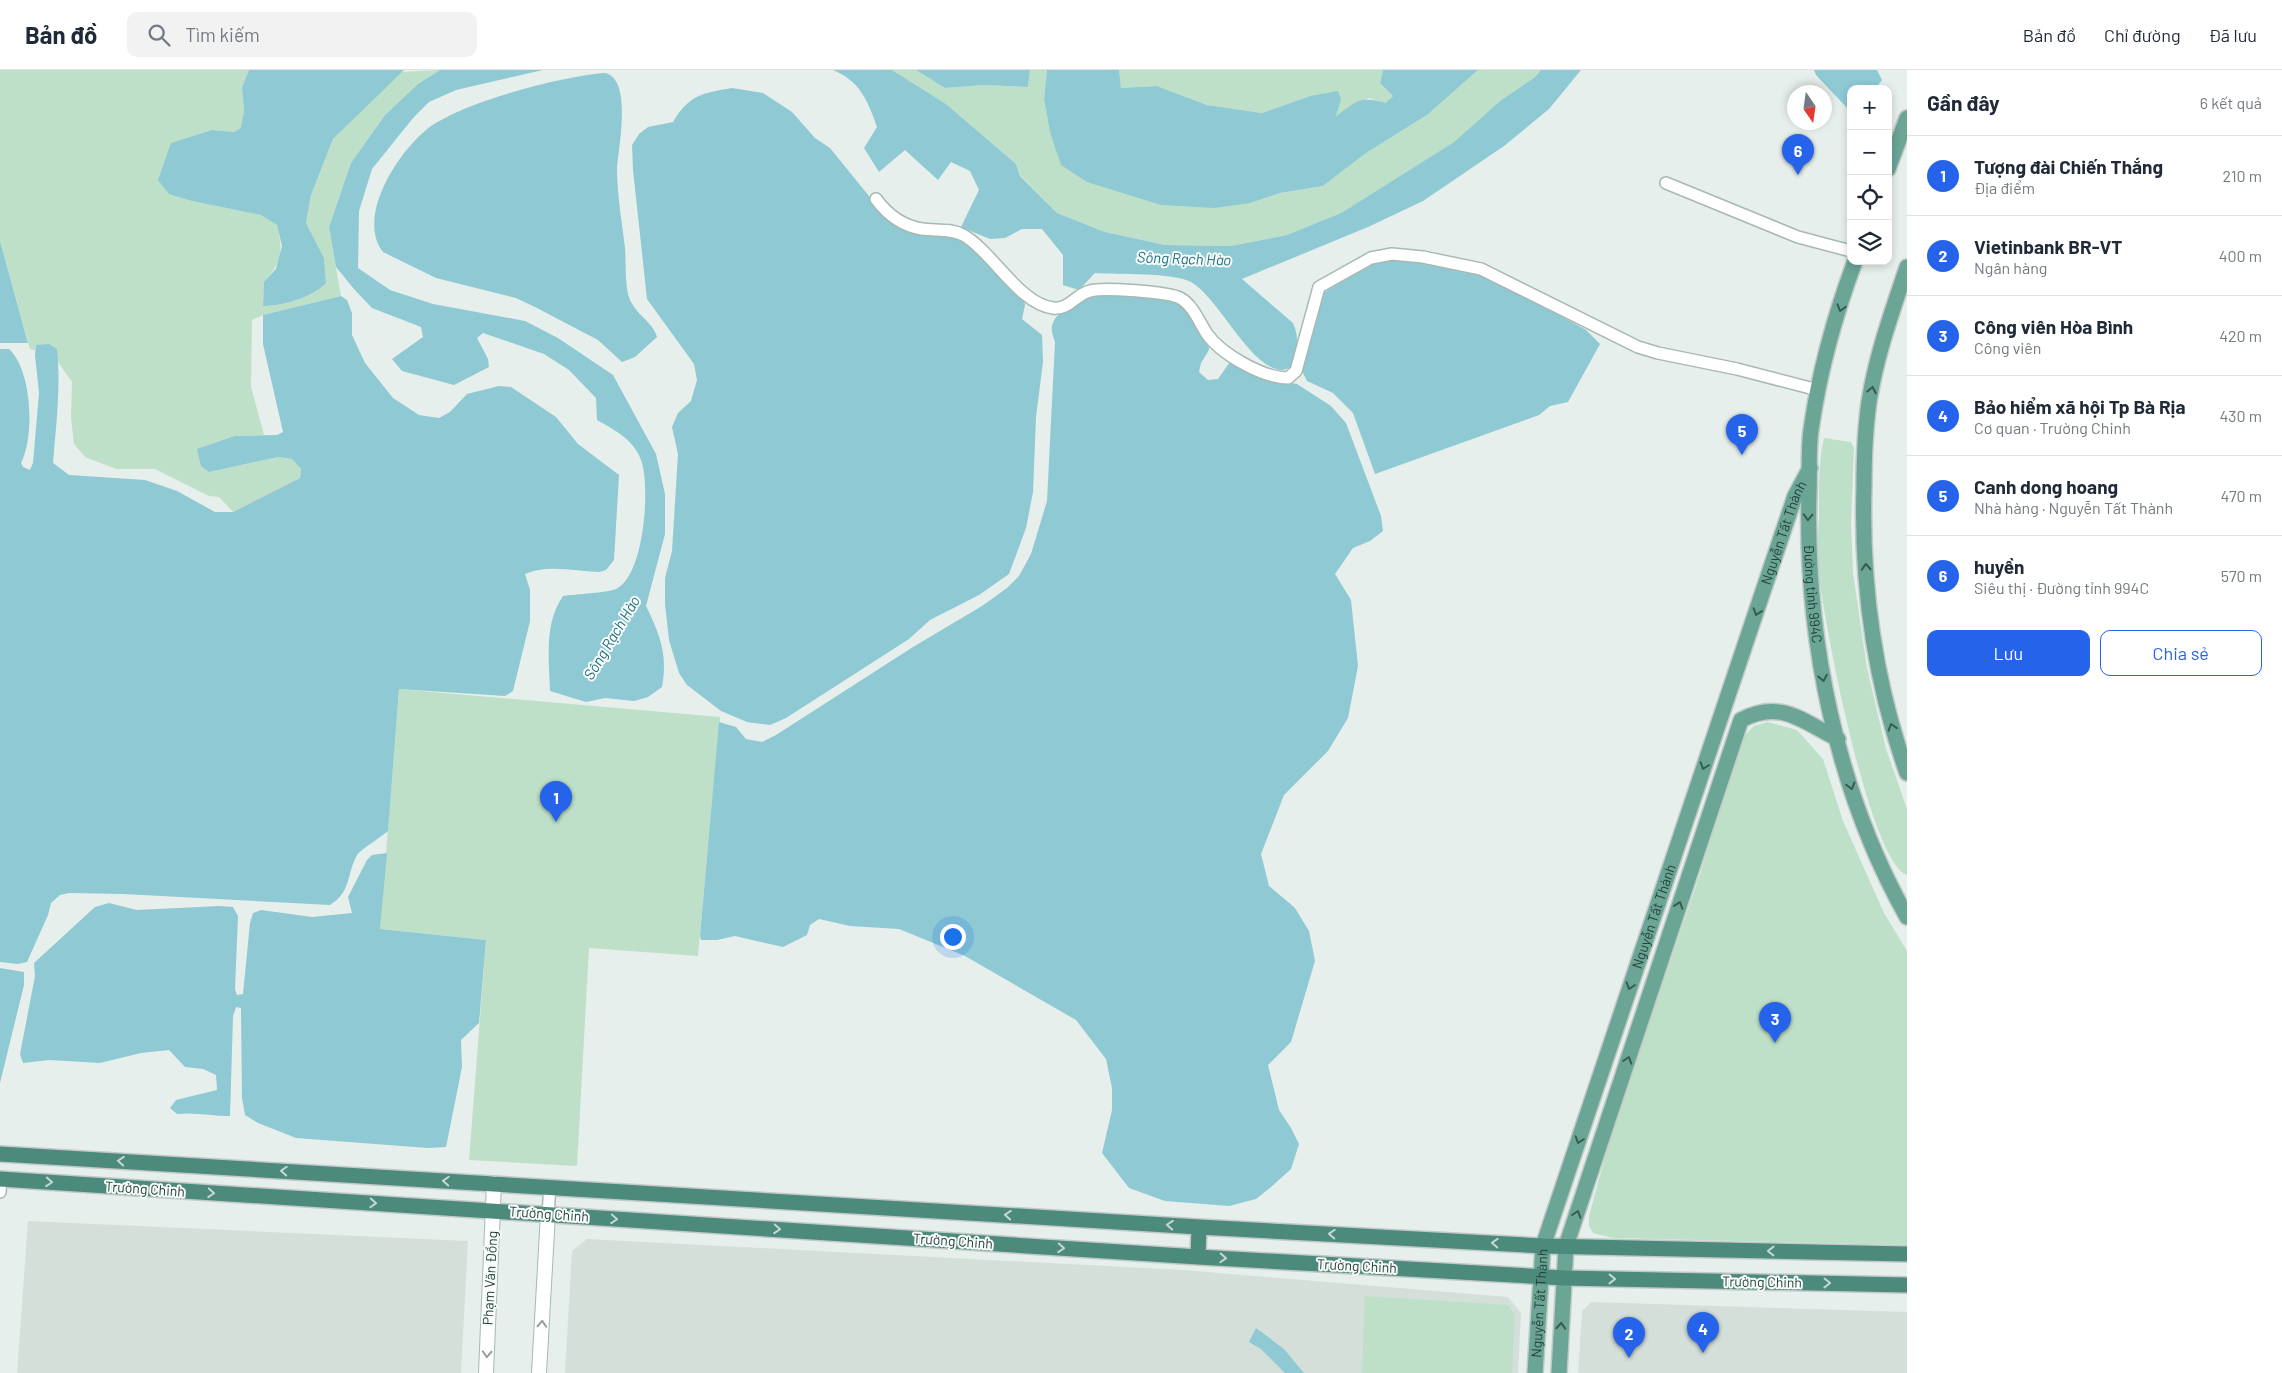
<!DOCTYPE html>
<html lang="vi">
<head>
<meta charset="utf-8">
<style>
	body { margin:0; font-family:Barlow,sans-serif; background:#f2f2f3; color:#1f2937 }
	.controls { position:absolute; right:15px; top:15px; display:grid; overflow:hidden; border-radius:10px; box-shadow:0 2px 8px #0003 }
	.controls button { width:45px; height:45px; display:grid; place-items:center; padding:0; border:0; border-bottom:1px solid #e0e1e3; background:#fff; color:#1f2937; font:25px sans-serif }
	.compass { position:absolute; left:1787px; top:15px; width:45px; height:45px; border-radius:50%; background:#fff; box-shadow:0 2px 8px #0003; rotate:167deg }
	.you { position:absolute; left:952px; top:866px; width:18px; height:18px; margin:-12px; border:4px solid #fff; border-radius:50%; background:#1a73e8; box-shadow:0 0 0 8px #1a73e833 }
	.badge { display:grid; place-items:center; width:32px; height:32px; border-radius:50%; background:#2563eb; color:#fff; font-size:16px; font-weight:700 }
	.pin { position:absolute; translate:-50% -41px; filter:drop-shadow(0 1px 2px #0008) }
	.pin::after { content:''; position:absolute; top:26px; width:18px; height:15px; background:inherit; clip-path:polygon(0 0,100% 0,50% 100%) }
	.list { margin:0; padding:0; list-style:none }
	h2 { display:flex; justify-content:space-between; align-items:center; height:65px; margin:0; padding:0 20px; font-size:21px }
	h2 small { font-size:16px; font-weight:400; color:#747a83 }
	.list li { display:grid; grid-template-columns:32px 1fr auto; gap:15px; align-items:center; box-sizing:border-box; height:80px; padding:0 20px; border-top:1px solid #e0e1e3 }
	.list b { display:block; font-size:19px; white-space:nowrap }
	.list p { margin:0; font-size:16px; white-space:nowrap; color:#747a83 }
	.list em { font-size:16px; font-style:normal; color:#747a83 }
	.actions { display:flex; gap:10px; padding:15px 20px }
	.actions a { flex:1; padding:11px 0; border:1px solid #2563eb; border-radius:10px; text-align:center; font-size:18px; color:#2563eb }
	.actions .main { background:#2563eb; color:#fff }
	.icon { flex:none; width:28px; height:28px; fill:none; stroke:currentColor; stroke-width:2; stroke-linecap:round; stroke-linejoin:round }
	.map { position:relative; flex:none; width:1907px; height:1303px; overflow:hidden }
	header { display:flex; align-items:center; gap:30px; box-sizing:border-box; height:70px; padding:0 25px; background:#fff; border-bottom:1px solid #e0e1e3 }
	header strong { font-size:24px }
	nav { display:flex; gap:28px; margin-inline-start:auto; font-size:18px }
	.search { width:350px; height:45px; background:#f2f2f3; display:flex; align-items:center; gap:12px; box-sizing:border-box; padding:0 18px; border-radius:10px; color:#747a83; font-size:19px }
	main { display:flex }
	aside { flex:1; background:#fff }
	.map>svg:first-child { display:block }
	.built { fill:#d4dfda }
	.green { fill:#bfe0c8 }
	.water { fill:#8ec9d4 }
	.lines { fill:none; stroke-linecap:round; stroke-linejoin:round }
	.minor-casing { stroke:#a8b8b2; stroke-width:14 }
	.tertiary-casing { stroke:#a8b8b2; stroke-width:16 }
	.primary-casing { stroke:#c2cac8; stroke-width:18 }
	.trunk-casing { stroke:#c2cac8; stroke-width:18 }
	.minor { stroke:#fff; stroke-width:11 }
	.tertiary { stroke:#fff; stroke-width:14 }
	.primary { stroke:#6aa596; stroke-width:15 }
	.trunk { stroke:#4c8a7c; stroke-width:15 }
	.oneway { stroke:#365b51 }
	.oneway2 { stroke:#c4d9d4 }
	.oneway3 { stroke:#92a09c }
	.labels { text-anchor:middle; stroke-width:4; stroke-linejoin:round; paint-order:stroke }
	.street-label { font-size:14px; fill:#24423a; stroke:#f7fbf9 }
	.water-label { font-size:15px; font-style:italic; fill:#1c6f80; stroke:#f7fbf9 }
</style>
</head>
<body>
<header>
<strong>Bản đồ</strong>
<div class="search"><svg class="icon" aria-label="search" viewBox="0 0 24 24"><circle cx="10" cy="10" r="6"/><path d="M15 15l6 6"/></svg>Tìm kiếm</div>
<nav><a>Bản đồ</a><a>Chỉ đường</a><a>Đã lưu</a></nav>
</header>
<main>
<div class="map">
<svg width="1907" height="1303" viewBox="0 0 1907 1303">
	<rect width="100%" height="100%" fill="#e6efeb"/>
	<!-- built -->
	<path class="built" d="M 28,1151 L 468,1171 L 461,1303 L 17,1303 Z
		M 587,1169 L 1183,1200 L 1508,1227 L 1521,1243 L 1518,1303 L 565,1303 L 572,1181 Z
		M 1591,1232 L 1907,1242 L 1907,1303 L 1578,1303 L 1582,1241 Z"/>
	<!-- green -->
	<path class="green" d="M 0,0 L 249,0 L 242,17 L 244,41 L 242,58 L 234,62 L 212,60 L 172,73 L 159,110 L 192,131 L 262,145 L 277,155 C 283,180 283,192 264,212 L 263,236 C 283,236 313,227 326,213 L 324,188 L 306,153 L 311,125 L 333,69 L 400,2 L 440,0 L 418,14 L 385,45 L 351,93 L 329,157 L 341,226 L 263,245 L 252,250 L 251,317 L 264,365 L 235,366 L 209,402 L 278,387 L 292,389 L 301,399 L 300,408 L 233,442 L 219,427 L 209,426 L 155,399 L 116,399 L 85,387 L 74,374 L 71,347 L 72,312 L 58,292 L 56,279 L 36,275 L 35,280 L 30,279 L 0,171 Z
		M 892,0 L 916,0 L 945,18 L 983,15 L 1028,17 L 1030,0 L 1047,0 L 1044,29 L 1050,62 L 1250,133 L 1280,123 L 1323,116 L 1366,83 L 1427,45 L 1478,0 L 1541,0 L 1535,7 L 1500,31 L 1454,72 L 1341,143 L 1287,165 L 1231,176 L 1165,175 L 1105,162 L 1057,143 L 1020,105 L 1016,94 L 946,34 Z
		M 1119,0 L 1383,0 L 1380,13 L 1393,26 L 1386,34 L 1369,28 L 1335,46 L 1310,26 L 1262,43 L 1207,35 L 1157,16 L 1121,18 Z
		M 1824,368 L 1851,372 L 1854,378 L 1851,452 L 1853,503 L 1867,598 L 1886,679 L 1907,739 L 1907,805 C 1869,793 1822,542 1818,497 C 1816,481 1818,464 1819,448 C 1819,422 1818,394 1824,368 Z
		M 399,619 L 720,647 L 698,886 L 589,878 L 577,1096 L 469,1090 L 486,870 L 380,859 Z
		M 1768,652 L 1797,660 L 1823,689 L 1843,751 L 1884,843 L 1907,881 L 1907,1175 L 1613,1168 L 1593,1163 L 1589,1156 L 1589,1146 L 1611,1065 L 1700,804 L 1731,701 L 1745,665 L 1754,656 Z
		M 1365,1226 L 1508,1235 L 1515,1245 L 1512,1303 L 1362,1303 Z"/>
	<!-- water -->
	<path class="water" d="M 249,0 L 404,0 L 333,69 L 311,125 L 306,153 L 324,188 L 326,213 C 313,227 283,236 263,236 L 264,212 L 276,199 L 282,176 L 277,155 L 261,145 L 192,131 L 169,124 L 158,110 L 171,73 L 212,60 L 234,62 L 241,58 L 244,41 L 242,17 Z
		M 440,0 L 543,0 L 456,20 L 429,32 L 413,48 L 372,99 L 359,141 L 358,198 L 390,220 L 433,234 L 525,251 L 558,268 L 613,305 L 656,384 L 665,424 L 665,464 L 646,536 C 660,565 668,584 662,617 L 648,627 L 634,631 L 605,628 L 586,632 L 550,621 C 549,589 544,553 563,526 C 575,524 607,523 616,519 C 644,506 650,420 642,393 C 636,371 615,360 597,350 L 596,328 L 569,300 L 544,284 L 483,263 L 477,268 L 488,289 L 489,297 L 454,315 L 402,301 L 392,289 L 423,267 L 421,257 L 372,238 L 354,219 L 336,197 L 329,157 L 351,93 L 385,45 L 418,14 Z
		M 833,0 L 892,0 L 946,34 L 1016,94 L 1020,106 L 1057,143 L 1105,162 L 1165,175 L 1231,176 L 1287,165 L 1341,143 L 1454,72 L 1500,31 L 1535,7 L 1541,0 L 1581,0 L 1549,39 L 1504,76 L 1423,131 L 1368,157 L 1242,209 L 1293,253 C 1300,268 1297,281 1292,297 C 1289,298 1284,300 1281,300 C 1248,296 1220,229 1191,212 C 1172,202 1118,205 1095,203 L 1079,220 L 1063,215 L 1063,185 L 1042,159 L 1022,159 L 1005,168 L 990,169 L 961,157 L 979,120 L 970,101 L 951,92 L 938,110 L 905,80 L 879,102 L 864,78 L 877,57 C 868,31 860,11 833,0 Z
		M 916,0 L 1030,0 L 1028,17 L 983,15 L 945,18 Z
		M 1047,0 L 1119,0 L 1121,18 L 1157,16 L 1207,35 L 1262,43 L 1310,26 L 1338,21 L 1341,29 L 1336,46 C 1359,30 1359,26 1386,33 L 1393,26 L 1380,13 L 1383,0 L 1478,0 L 1427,45 L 1366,83 L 1323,116 L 1280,123 L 1250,133 L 1215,138 L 1161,135 L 1087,112 L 1061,95 L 1050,62 L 1044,29 Z
		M 1814,0 L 1877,0 L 1882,10 L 1875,19 L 1851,19 L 1851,42 L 1816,5 Z
		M 605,3 C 633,9 618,79 617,99 C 617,125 622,152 625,178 C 626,193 625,210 628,224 C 633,244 653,251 657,267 L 635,287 L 622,292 L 598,270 L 535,237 L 516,228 L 436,208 L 383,182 C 371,167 373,145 379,128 C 388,103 405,78 426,60 C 458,33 562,6 605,3 Z
		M 732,18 L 763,23 L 792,42 L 815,68 L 830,78 L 877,136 L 900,155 L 958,166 L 970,173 L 1023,229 L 1025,235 L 1022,249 L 1042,265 L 1043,292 L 1036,347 L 1033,422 L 1026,458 L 1009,504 L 979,525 L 930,550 L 909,569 L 786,648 L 770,655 L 747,652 L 721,641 L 687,615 L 679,603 L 669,570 L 665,534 L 665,508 L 672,481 L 678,384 L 672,357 L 678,343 L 691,331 L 697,310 L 694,294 L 647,229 L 633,100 L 632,75 L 639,64 L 648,57 L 673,52 C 689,25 702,23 732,18 Z
		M 0,171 L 28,273 L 0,273 Z
		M 1399,187 L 1470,202 L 1497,211 L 1586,260 L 1600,274 L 1568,332 L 1550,336 L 1539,345 L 1375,404 L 1353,343 L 1333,323 L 1307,311 L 1302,301 L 1319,229 L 1323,223 L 1372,194 Z
		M 1113,222 L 1175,230 L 1190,241 L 1208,271 L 1209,280 L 1201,293 L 1199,302 L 1208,310 L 1218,309 L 1232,289 L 1278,311 L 1297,314 L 1331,336 L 1346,353 L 1381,446 L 1383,461 L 1370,471 L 1353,478 L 1335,504 L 1351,530 L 1358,596 L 1348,648 L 1328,681 L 1284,725 L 1261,784 L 1269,816 L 1295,838 L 1309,861 L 1315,891 L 1291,972 L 1268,995 L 1279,1040 L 1291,1058 L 1299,1074 L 1291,1099 L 1271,1117 L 1256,1129 L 1229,1136 L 1165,1131 L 1129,1118 L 1102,1083 L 1112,1040 L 1112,1018 L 1106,989 L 1076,950 L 965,886 L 899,859 L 850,856 L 819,849 L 810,855 L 807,865 L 783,877 L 735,866 L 717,870 L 701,870 L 700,866 L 719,652 L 736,657 L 746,669 L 762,672 L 776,665 L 913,577 L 982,536 L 1007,518 L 1019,506 L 1031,484 L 1047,431 L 1055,272 C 1053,266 1050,259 1053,253 C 1059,236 1096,223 1113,222 Z
		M 341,226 L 347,230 L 352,243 L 352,265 L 365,293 L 393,328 L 419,345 L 439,348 L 450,342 L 467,324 L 499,316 L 511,317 L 556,347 L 578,374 L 619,405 L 614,490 L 606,500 L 599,502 C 575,501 548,494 525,504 L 530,520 L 530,551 L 513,621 L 505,626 L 399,619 L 388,761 C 381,767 360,780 357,785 C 346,805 352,821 330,835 L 123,824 L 69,823 L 60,825 L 51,833 L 48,845 L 27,892 L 18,894 L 0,892 L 0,279 L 9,279 C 32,300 35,366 21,393 L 23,397 L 30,400 L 33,393 L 39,323 L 35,285 L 36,275 L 49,274 L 57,279 C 61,317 56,355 53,393 L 69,405 L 145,410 L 177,421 L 215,442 L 233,442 L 300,408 L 301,399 L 292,389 L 278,387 L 209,402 L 201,396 L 197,379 L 235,366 L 277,365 L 283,362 L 263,274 L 263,245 Z
		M 387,783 L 380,859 L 486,870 L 479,953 L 461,970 L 462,997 L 446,1077 L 428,1078 L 296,1068 L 258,1053 L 245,1045 L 242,1028 L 241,938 L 236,937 L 233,946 L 230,1046 C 212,1046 195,1042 177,1044 L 170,1038 L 176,1030 L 217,1020 L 216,1005 L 203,999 L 185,997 L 169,980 L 141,983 L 100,993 L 49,990 L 23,993 L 20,984 L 35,906 L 34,893 L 95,837 L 109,833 L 137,840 L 219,836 L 233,837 L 238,846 L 235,919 L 237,925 L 243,924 L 250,853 L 253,843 L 261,840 L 312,847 L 352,843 L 348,827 L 367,790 L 372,785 Z
		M 0,898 L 24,902 L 24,915 L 0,1013 Z
		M 1256,1258 L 1284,1279 L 1304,1303 L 1285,1303 L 1261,1279 L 1249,1272 Z"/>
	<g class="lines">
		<defs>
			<path id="minor" d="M 1666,113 L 1798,167 L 1851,181
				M 876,129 C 887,144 903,156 922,159 C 936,161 950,158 963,165 C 992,181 1019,234 1053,238 C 1069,240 1076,224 1090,221 C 1102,217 1169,222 1180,228 C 1193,235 1199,252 1207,264 C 1221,284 1263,308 1288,308 L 1296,301 L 1319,217 L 1371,188 L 1392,184 L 1423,187 L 1481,199 L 1638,277 L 1658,283 L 1737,299 L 1818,320
				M 0,1122 L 1,1109
				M 548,1144 L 550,1116"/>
			<path id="tertiary" d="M 486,1303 L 494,1113
				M 539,1303 L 548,1144"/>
			<g id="primary">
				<path d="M 1888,99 L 1907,48"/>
				<path id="s1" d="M 1855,191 C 1835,245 1819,303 1811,360 C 1808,381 1810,403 1809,424 C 1805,567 1836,721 1907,847"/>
				<path d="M 1907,197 C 1892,242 1876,286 1869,332 C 1865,360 1864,388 1864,416 C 1861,514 1874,610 1907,703"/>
				<path id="s2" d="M 1535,1303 L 1543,1176 L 1795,426 L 1810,398"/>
				<path d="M 1559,1303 L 1566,1176 L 1741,650 C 1781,629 1802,651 1838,669"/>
			</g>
			<path id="trunk" d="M 0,1084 L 1199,1157 L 1543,1176 L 1907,1184
				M 0,1109 L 1198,1187 L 1564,1208 L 1907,1215
				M 1198,1187 L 1199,1157"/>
		</defs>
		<!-- minor casing -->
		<use href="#minor" class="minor-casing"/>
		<!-- tertiary casing -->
		<use href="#tertiary" class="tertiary-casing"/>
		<!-- primary casing -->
		<use href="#primary" class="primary-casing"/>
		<!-- trunk casing -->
		<use href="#trunk" class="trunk-casing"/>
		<!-- minor -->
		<use href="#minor" class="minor"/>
		<!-- tertiary -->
		<use href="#tertiary" class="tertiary"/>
		<!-- primary -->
		<use href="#primary" class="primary"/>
		<!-- trunk -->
		<use href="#trunk" class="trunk"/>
	</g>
	<!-- one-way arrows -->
	<defs><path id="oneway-chevron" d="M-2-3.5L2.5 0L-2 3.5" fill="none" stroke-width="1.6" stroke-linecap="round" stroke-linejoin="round" transform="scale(1.25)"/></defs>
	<g class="oneway">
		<use href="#oneway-chevron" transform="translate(1841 238) rotate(106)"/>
		<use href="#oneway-chevron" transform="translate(1872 320) rotate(-79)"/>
		<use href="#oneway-chevron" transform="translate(1808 447) rotate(92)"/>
		<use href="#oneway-chevron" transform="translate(1866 497) rotate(-93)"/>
		<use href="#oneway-chevron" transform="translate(1757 542) rotate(109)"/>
		<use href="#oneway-chevron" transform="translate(1823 608) rotate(79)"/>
		<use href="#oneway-chevron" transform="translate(1892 657) rotate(-107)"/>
		<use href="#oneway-chevron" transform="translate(1704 696) rotate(108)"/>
		<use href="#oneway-chevron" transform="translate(1851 716) rotate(74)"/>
		<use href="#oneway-chevron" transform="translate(1679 835) rotate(-71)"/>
		<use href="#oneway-chevron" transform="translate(1630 916) rotate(108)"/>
		<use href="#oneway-chevron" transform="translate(1628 990) rotate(-72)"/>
		<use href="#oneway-chevron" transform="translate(1579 1070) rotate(108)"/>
		<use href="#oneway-chevron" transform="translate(1577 1144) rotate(-72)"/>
		<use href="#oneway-chevron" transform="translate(1561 1256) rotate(-87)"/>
	</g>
	<g class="oneway2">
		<use href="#oneway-chevron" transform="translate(121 1091) rotate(-176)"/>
		<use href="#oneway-chevron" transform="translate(284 1101) rotate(-177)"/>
		<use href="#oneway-chevron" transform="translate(446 1111) rotate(-177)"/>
		<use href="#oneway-chevron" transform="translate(49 1112) rotate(4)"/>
		<use href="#oneway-chevron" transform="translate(211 1123) rotate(4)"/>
		<use href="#oneway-chevron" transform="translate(373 1133) rotate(3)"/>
		<use href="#oneway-chevron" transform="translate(1008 1145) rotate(-176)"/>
		<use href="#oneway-chevron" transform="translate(614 1149) rotate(4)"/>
		<use href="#oneway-chevron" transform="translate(1170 1155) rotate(-176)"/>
		<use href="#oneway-chevron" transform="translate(777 1159) rotate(4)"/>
		<use href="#oneway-chevron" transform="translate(1332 1164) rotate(-177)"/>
		<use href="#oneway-chevron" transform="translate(1495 1173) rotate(-177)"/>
		<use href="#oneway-chevron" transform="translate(1061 1178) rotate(4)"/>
		<use href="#oneway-chevron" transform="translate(1771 1181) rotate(-179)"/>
		<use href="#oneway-chevron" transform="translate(1223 1188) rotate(3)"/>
		<use href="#oneway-chevron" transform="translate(1612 1209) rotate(1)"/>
		<use href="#oneway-chevron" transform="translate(1827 1213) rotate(1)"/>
	</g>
	<g class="oneway3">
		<use href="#oneway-chevron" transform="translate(542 1254) rotate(-87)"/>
		<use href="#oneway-chevron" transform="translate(487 1284) rotate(93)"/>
	</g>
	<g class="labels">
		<!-- street labels -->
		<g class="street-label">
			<text dy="5" stroke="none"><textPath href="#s2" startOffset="880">Nguyễn Tất Thành</textPath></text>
			<text dy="5" stroke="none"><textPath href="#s1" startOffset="339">Đường tỉnh 994C</textPath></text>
			<text dy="5" stroke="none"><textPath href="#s2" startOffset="475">Nguyễn Tất Thành</textPath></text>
			<text transform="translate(145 1119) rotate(4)" y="5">Trường Chinh</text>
			<text transform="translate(549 1144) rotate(4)" y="5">Trường Chinh</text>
			<text transform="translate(953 1171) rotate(4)" y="5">Trường Chinh</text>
			<text transform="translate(1357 1196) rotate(3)" y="5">Trường Chinh</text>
			<text transform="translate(490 1208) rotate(-87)" y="5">Phạm Văn Đồng</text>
			<text transform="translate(1762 1212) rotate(1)" y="5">Trường Chinh</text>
			<text dy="5" stroke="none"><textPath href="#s2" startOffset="70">Nguyễn Tất Thành</textPath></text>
		</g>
		<!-- water labels -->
		<g class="water-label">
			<text transform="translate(1184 189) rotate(2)" y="5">Sông Rạch Hào</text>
			<text transform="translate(612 568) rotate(-59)" y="5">Sông Rạch Hào</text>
		</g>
	</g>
</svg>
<div class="controls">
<button>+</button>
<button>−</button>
<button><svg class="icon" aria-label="locate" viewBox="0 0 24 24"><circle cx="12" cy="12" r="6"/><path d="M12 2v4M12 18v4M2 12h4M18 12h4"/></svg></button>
<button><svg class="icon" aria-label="layers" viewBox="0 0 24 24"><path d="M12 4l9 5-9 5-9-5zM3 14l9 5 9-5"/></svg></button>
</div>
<svg class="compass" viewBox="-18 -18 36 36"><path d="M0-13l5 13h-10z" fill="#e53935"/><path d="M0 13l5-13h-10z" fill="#747a83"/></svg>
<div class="you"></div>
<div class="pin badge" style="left:556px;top:752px">1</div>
<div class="pin badge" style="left:1629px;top:1288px">2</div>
<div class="pin badge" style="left:1775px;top:973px">3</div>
<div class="pin badge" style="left:1703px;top:1283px">4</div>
<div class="pin badge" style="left:1742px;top:385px">5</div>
<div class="pin badge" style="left:1798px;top:105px">6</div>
</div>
<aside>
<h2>Gần đây<small>6 kết quả</small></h2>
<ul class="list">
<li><span class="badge">1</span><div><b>Tượng đài Chiến Thắng</b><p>Địa điểm</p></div><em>210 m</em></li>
<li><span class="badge">2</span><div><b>Vietinbank BR-VT</b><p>Ngân hàng</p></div><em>400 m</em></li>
<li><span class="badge">3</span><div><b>Công viên Hòa Bình</b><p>Công viên</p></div><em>420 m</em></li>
<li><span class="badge">4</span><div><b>Bảo hiểm xã hội Tp Bà Rịa</b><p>Cơ quan · Trường Chinh</p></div><em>430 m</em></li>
<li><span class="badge">5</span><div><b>Canh dong hoang</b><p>Nhà hàng · Nguyễn Tất Thành</p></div><em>470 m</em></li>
<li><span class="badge">6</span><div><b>huyền</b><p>Siêu thị · Đường tỉnh 994C</p></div><em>570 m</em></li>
</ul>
<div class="actions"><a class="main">Lưu</a><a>Chia sẻ</a></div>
</aside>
</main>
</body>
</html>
